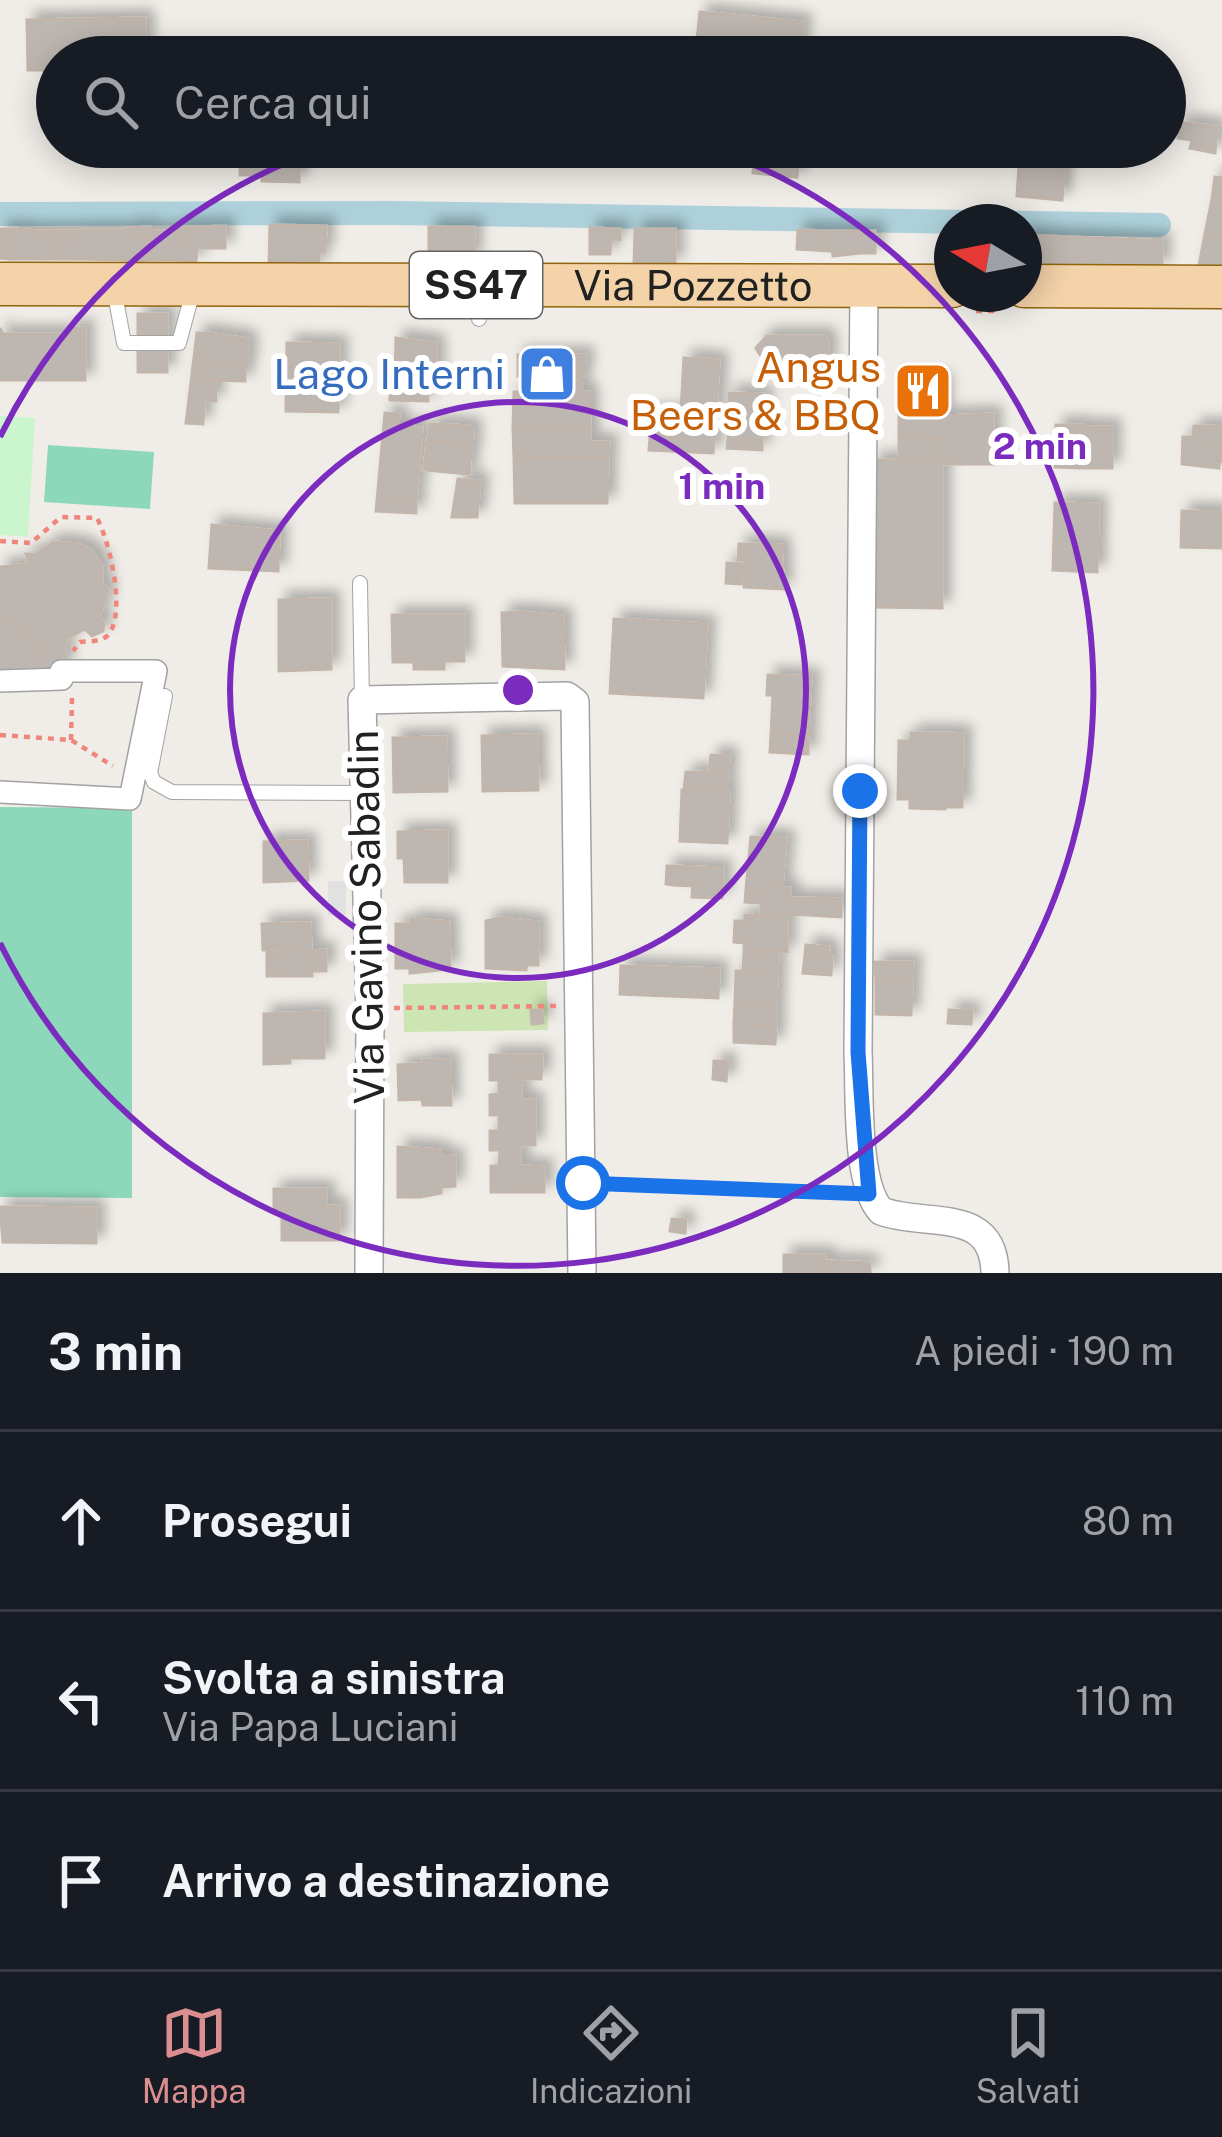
<!DOCTYPE html>
<html lang="it">
<head>
<meta charset="utf-8">
<style>
	body { margin:0; font-family:"Public Sans",sans-serif; background:#242831; color:#f1f3f6 }
	.compass { position:absolute; left:934px; top:204px; width:108px; height:108px; border-radius:50%; background:#171b24; box-shadow:0 6px 30px #0003; rotate:280deg }
	.stop { position:absolute; width:36px; height:36px; margin:-27px; border:9px solid #1a73e8; border-radius:50%; background:#fff }
	.stop.end { background:#1a73e8; border-color:#fff; box-shadow:0 3px 12px #0008 }
	.list { margin:0; padding:0; list-style:none }
	h2 { display:flex; justify-content:space-between; align-items:center; height:156px; margin:0; padding:0 48px; font-size:51px }
	h2 small { font-size:39px; font-weight:400; color:#9ea1a6 }
	.list li { display:grid; grid-template-columns:78px 1fr auto; gap:36px; align-items:center; box-sizing:border-box; height:180px; padding:0 48px; border-top:3px solid #363941 }
	.list b { display:block; font-size:45px; white-space:nowrap }
	.list p { margin:0; font-size:39px; white-space:nowrap; color:#9ea1a6 }
	.list em { font-size:39px; font-style:normal; color:#9ea1a6 }
	.icon { flex:none; width:66px; height:66px; fill:none; stroke:currentColor; stroke-width:2; stroke-linecap:round; stroke-linejoin:round }
	.map { position:relative; flex:none; width:1222px; height:1273px; overflow:hidden }
	.search { position:absolute; background:#171b24; box-shadow:0 6px 30px #0003; left:36px; right:36px; top:36px; height:132px; display:flex; align-items:center; gap:30px; box-sizing:border-box; padding:0 42px; border-radius:66px; color:#9ea1a6; font-size:45px }
	.sheet { height:696px; background:#171b24 }
	nav { display:flex; justify-content:space-around; align-items:center; box-sizing:border-box; height:168px; border-top:3px solid #363941; background:#171b24; font-size:33px; color:#9ea1a6 }
	nav a { display:grid; justify-items:center; gap:6px }
	nav .on { color:#db8e90 }
	.map>svg:first-child { display:block }
	.grass { fill:#cce5b3 }
	.park { fill:#caf5cd }
	.pitch { fill:#8dd8bb }
	.parking { fill:#e1e1e1 }
	.lines { fill:none; stroke-linecap:round; stroke-linejoin:round }
	.canal { stroke:#add0da; stroke-width:24 }
	.building { fill:#beb7b1; stroke:#c1b5ac; stroke-width:3; filter:url(#shadow) }
	.service-casing { stroke:#a2a2a2; stroke-width:16 }
	.pedestrian-casing { stroke:#a2a2a2; stroke-width:24 }
	.minor-casing { stroke:#a2a2a2; stroke-width:30 }
	.primary-casing { stroke:#90640d; stroke-width:45 }
	.path { stroke:#ee867b; stroke-width:4.5; stroke-dasharray:6 6; stroke-linecap:butt }
	.service { stroke:#fff; stroke-width:14 }
	.pedestrian { stroke:#fff; stroke-width:21 }
	.minor { stroke:#fff; stroke-width:27 }
	.primary { stroke:#f4d3a9; stroke-width:42 }
	.route { stroke:#1a73e8; stroke-width:15 }
	.ring { fill:none; stroke:#7b2cbf; stroke-width:6 }
	.labels { text-anchor:middle; stroke-width:12; stroke-linejoin:round; paint-order:stroke }
	.shield { fill:#fff; stroke:#646464; stroke-width:3 }
	.shield-label { font-size:39px; font-weight:bold; fill:#212121 }
	.street-label { font-size:42px; fill:#212121; stroke:#fff }
	.food-label { font-size:42px; fill:#c56008; stroke:#fff; text-anchor:end }
	.shop-label { font-size:42px; fill:#366cbe; stroke:#fff; text-anchor:end }
	.centre { fill:#7b2cbf; stroke:#fff; stroke-width:6 }
	.ring-label { font-size:36px; text-anchor:middle; font-weight:bold; fill:#7b2cbf; stroke:#fff; stroke-width:12; stroke-linejoin:round; paint-order:stroke }
</style>
</head>
<body>
<div class="map">
<svg width="1222" height="1273" viewBox="0 0 1222 1273">
	<defs>
		<filter id="shadow"><feDropShadow dx="8" dy="-8" stdDeviation="6" flood-color="#0004"/></filter>
	</defs>
	<rect width="100%" height="100%" fill="#f0ede8"/>
	<!-- grass -->
	<path class="grass" d="M 547,981 L 548,1030 L 404,1032 L 403,984 Z"/>
	<!-- park -->
	<path class="park" d="M 0,416 L 35,418 L 28,537 L 0,535 Z"/>
	<!-- pitch -->
	<path class="pitch" d="M 48,445 L 154,452 L 150,509 L 44,502 Z
		M 0,807 L 132,808 L 132,1198 L 0,1197 Z"/>
	<!-- parking -->
	<path class="parking" d="M 328,881 L 346,881 L 346,915 L 328,915 Z"/>
	<g class="lines">
		<!-- canal -->
		<path class="canal" d="M 0,214 L 392,213 L 1159,225"/>
	</g>
	<!-- building -->
	<path class="building" d="M 700,12 L 803,22 L 799,57 L 743,57 L 743,52 L 696,49 Z
		M 145,18 L 145,57 L 57,57 L 57,70 L 28,70 L 27,20 Z
		M 1181,123 L 1217,126 L 1215,153 L 1190,148 L 1192,140 L 1178,138 Z
		M 241,147 L 294,147 L 294,159 L 305,160 L 305,165 L 299,165 L 299,182 L 262,181 L 262,175 L 240,175 Z
		M 774,147 L 800,147 L 797,177 L 753,173 L 755,149 L 773,151 Z
		M 1036,156 L 1065,159 L 1062,200 L 1017,196 L 1019,166 L 1035,167 Z
		M 1215,177 L 1222,178 L 1222,201 L 1212,199 Z
		M 1212,199 L 1222,201 L 1222,236 L 1205,234 Z
		M 270,225 L 326,226 L 325,252 L 319,252 L 319,266 L 269,265 Z
		M 225,226 L 225,248 L 197,248 L 196,261 L 175,260 L 176,241 L 193,240 L 194,227 Z
		M 149,227 L 149,260 L 127,262 L 127,254 L 148,253 L 148,237 L 127,237 L 127,228 Z
		M 179,227 L 194,227 L 193,240 L 176,241 Z
		M 429,227 L 474,227 L 473,260 L 429,260 Z
		M 590,228 L 620,229 L 620,240 L 611,240 L 610,254 L 590,254 Z
		M 0,229 L 13,229 L 12,259 L 0,258 Z
		M 13,229 L 37,231 L 37,259 L 12,259 Z
		M 635,229 L 675,229 L 675,264 L 634,263 Z
		M 80,230 L 127,230 L 127,260 L 80,259 Z
		M 798,230 L 830,231 L 830,251 L 797,249 Z
		M 37,231 L 50,231 L 50,259 L 37,259 Z
		M 50,231 L 65,231 L 64,259 L 50,259 Z
		M 65,231 L 80,231 L 80,259 L 64,259 Z
		M 150,231 L 176,231 L 175,260 L 149,260 Z
		M 830,231 L 862,231 L 861,253 L 833,256 Z
		M 862,231 L 875,231 L 875,253 L 861,253 Z
		M 1205,234 L 1222,236 L 1222,271 L 1198,271 Z
		M 1024,235 L 1162,241 L 1162,267 L 1024,266 Z
		M 127,237 L 148,237 L 148,253 L 127,254 Z
		M 138,314 L 167,314 L 167,372 L 138,372 Z
		M 0,328 L 3,334 L 72,334 L 72,328 L 85,328 L 85,380 L 0,380 Z
		M 197,333 L 208,333 L 208,370 L 204,370 L 204,380 L 215,380 L 216,401 L 204,401 L 203,424 L 186,423 Z
		M 208,333 L 248,339 L 248,366 L 208,365 Z
		M 767,336 L 824,336 L 828,341 L 828,384 L 804,385 L 796,377 L 766,378 L 766,356 L 760,355 L 756,348 Z
		M 396,338 L 436,343 L 436,381 L 395,380 Z
		M 287,343 L 339,344 L 338,412 L 286,411 Z
		M 518,355 L 585,355 L 584,376 L 578,376 L 578,362 L 525,361 L 525,376 L 518,376 Z
		M 684,358 L 719,360 L 715,431 L 680,429 Z
		M 525,361 L 578,362 L 582,392 L 589,392 L 590,428 L 513,428 L 514,392 L 520,392 Z
		M 208,365 L 245,366 L 245,381 L 204,380 Z
		M 390,380 L 428,380 L 428,401 L 390,400 Z
		M 899,381 L 943,381 L 944,416 L 993,414 L 993,464 L 945,464 L 942,438 L 899,437 Z
		M 729,393 L 764,394 L 762,441 L 728,439 Z
		M 652,412 L 681,414 L 680,429 L 715,431 L 713,453 L 649,450 Z
		M 385,413 L 399,414 L 398,426 L 393,425 L 387,500 L 416,502 L 416,513 L 376,511 Z
		M 430,424 L 470,426 L 473,429 L 472,453 L 469,452 L 469,443 L 428,441 Z
		M 393,425 L 422,428 L 416,502 L 387,500 Z
		M 1056,425 L 1083,425 L 1082,468 L 1055,467 Z
		M 1194,426 L 1212,426 L 1211,445 L 1220,446 L 1219,468 L 1182,464 L 1183,437 L 1193,437 Z
		M 1212,426 L 1222,427 L 1222,463 L 1220,446 L 1211,445 Z
		M 1083,427 L 1112,427 L 1112,468 L 1082,468 Z
		M 513,428 L 590,428 L 590,442 L 609,442 L 608,457 L 514,457 Z
		M 899,437 L 942,438 L 942,460 L 899,460 Z
		M 728,439 L 762,441 L 762,450 L 727,448 Z
		M 427,441 L 469,443 L 470,474 L 424,470 Z
		M 514,457 L 608,457 L 607,503 L 515,503 Z
		M 873,460 L 942,460 L 942,608 L 873,607 Z
		M 458,479 L 480,481 L 477,517 L 452,517 Z
		M 1055,503 L 1098,504 L 1097,572 L 1053,570 Z
		M 1182,511 L 1222,512 L 1222,548 L 1181,547 Z
		M 212,525 L 279,531 L 278,571 L 209,568 Z
		M 54,542 L 78,544 L 92,551 L 102,567 L 102,583 L 108,590 L 99,617 L 104,624 L 103,631 L 92,636 L 85,629 L 66,639 L 63,671 L 34,669 L 39,655 L 34,638 L 19,630 L 19,619 L 0,620 L 0,567 L 30,564 L 26,554 L 36,554 Z
		M 739,544 L 781,545 L 784,589 L 744,587 L 746,560 L 738,560 Z
		M 727,563 L 743,564 L 741,584 L 726,583 Z
		M 331,599 L 331,669 L 279,671 L 279,600 Z
		M 521,612 L 563,616 L 564,669 L 503,666 L 502,613 Z
		M 392,615 L 464,615 L 464,661 L 444,661 L 444,669 L 414,669 L 414,662 L 393,662 Z
		M 19,619 L 19,630 L 29,634 L 38,645 L 37,664 L 34,669 L 0,681 L 0,620 Z
		M 614,619 L 707,624 L 703,698 L 610,693 Z
		M 768,675 L 811,677 L 808,736 L 771,735 L 773,695 L 767,695 Z
		M 911,733 L 946,733 L 945,809 L 910,808 L 910,799 L 898,799 L 899,741 L 911,741 Z
		M 946,733 L 963,734 L 962,807 L 945,807 Z
		M 537,735 L 538,790 L 483,791 L 482,736 Z
		M 771,735 L 808,736 L 808,754 L 770,752 Z
		M 446,737 L 447,791 L 394,792 L 393,738 Z
		M 711,755 L 729,756 L 728,773 L 709,772 Z
		M 686,772 L 728,773 L 727,792 L 715,791 L 706,784 L 696,791 L 684,790 Z
		M 706,784 L 715,791 L 729,792 L 727,843 L 680,841 L 682,790 L 696,791 Z
		M 447,831 L 447,882 L 405,882 L 404,858 L 398,858 L 398,832 Z
		M 751,837 L 786,838 L 782,888 L 746,889 Z
		M 307,841 L 308,880 L 264,882 L 264,842 Z
		M 667,866 L 674,866 L 673,885 L 666,884 Z
		M 674,866 L 694,867 L 693,886 L 673,885 Z
		M 694,867 L 723,868 L 722,898 L 692,897 Z
		M 771,887 L 790,888 L 791,914 L 787,917 L 761,916 L 761,903 L 745,902 L 746,889 Z
		M 792,898 L 841,899 L 841,917 L 791,914 Z
		M 745,915 L 787,917 L 787,952 L 744,949 Z
		M 501,918 L 538,922 L 538,965 L 527,965 L 526,970 L 486,968 L 486,921 Z
		M 411,919 L 449,922 L 450,969 L 410,973 L 410,968 L 396,968 L 396,924 L 411,924 Z
		M 735,921 L 745,921 L 744,943 L 734,942 Z
		M 294,923 L 294,948 L 263,950 L 262,924 Z
		M 294,923 L 310,923 L 312,976 L 277,976 L 277,949 L 294,948 Z
		M 806,945 L 829,947 L 828,957 L 805,955 Z
		M 744,949 L 778,951 L 776,1003 L 735,1002 L 736,971 L 761,970 L 762,954 L 744,953 Z
		M 326,950 L 326,971 L 311,971 L 310,951 Z
		M 267,952 L 277,952 L 277,976 L 267,976 Z
		M 744,953 L 762,954 L 761,970 L 743,969 Z
		M 805,955 L 832,956 L 831,975 L 803,973 Z
		M 875,962 L 913,962 L 912,980 L 876,980 Z
		M 621,966 L 719,969 L 718,998 L 620,994 Z
		M 876,980 L 912,980 L 911,1015 L 876,1014 Z
		M 735,1002 L 776,1003 L 776,1025 L 734,1024 Z
		M 531,1010 L 542,1010 L 543,1023 L 532,1024 Z
		M 949,1010 L 972,1011 L 971,1024 L 948,1023 Z
		M 324,1012 L 324,1058 L 290,1058 L 290,1063 L 264,1064 L 264,1014 Z
		M 734,1024 L 776,1025 L 775,1044 L 734,1042 Z
		M 490,1055 L 521,1055 L 521,1100 L 535,1100 L 535,1145 L 520,1145 L 520,1192 L 491,1192 L 491,1166 L 499,1166 L 500,1150 L 490,1150 L 490,1131 L 499,1131 L 499,1115 L 490,1115 L 490,1095 L 499,1094 L 499,1080 L 490,1080 Z
		M 521,1055 L 542,1055 L 541,1079 L 521,1079 Z
		M 423,1060 L 450,1060 L 451,1105 L 423,1105 L 422,1099 L 399,1100 L 398,1065 L 423,1064 Z
		M 714,1061 L 728,1062 L 726,1081 L 713,1079 Z
		M 398,1147 L 440,1150 L 441,1157 L 455,1156 L 455,1186 L 441,1187 L 441,1193 L 421,1197 L 398,1197 Z
		M 520,1166 L 544,1167 L 544,1192 L 520,1192 Z
		M 274,1189 L 326,1189 L 326,1206 L 339,1206 L 339,1240 L 282,1240 L 282,1209 L 274,1209 Z
		M 0,1207 L 96,1208 L 96,1243 L 3,1242 Z
		M 672,1219 L 686,1220 L 685,1233 L 670,1231 Z
		M 784,1255 L 825,1255 L 823,1273 L 784,1273 Z
		M 823,1261 L 870,1263 L 870,1273 L 823,1273 Z"/>
	<g class="lines">
		<defs>
			<path id="service" d="M 114,289 L 124,343 L 179,343 L 193,291
				M 479,319 L 480,290
				M 360,583 L 362,700
				M 165,696 L 150,773 L 154,782 L 172,792 L 364,793"/>
			<path id="pedestrian" d="M 0,681 L 62,679 L 61,671 L 156,671 L 130,799 L 0,792"/>
			<path id="minor" d="M 864,285 L 858,1052 C 860,1091 855,1183 881,1211 C 927,1228 994,1205 995,1273
				M 369,1273 L 370,1016 L 362,700 L 567,696 L 575,702 L 582,1273"/>
			<g id="primary">
				<path id="s1" d="M 0,284 L 952,286"/>
				<path d="M 1024,286 L 1222,287"/>
			</g>
		</defs>
		<!-- service casing -->
		<use href="#service" class="service-casing"/>
		<!-- pedestrian casing -->
		<use href="#pedestrian" class="pedestrian-casing"/>
		<!-- minor casing -->
		<use href="#minor" class="minor-casing"/>
		<!-- primary casing -->
		<use href="#primary" class="primary-casing"/>
		<!-- path -->
		<path class="path" d="M 976,311 L 1000,311
			M 0,541 L 31,543 L 61,517 L 97,518 C 109,540 127,613 108,635 C 102,642 89,641 80,642 L 73,651
			M 0,735 L 71,740 L 113,766
			M 71,740 L 72,698
			M 394,1008 L 557,1006
			M 606,1184 L 846,1196"/>
		<!-- service -->
		<use href="#service" class="service"/>
		<!-- pedestrian -->
		<use href="#pedestrian" class="pedestrian"/>
		<!-- minor -->
		<use href="#minor" class="minor"/>
		<!-- primary -->
		<use href="#primary" class="primary"/>
	</g>
	<g class="lines">
		<!-- route -->
		<path class="route" d="M 583,1183 L 869,1194 L 858,1052 L 860,791"/>
	</g>
	<!-- distance rings -->
	<g class="ring">
		<circle cx="518" cy="690" r="288"/>
		<path d="M0 437A576 576 0 0 1 326 147M710 147A576 576 0 1 1 0 943"/>
	</g>
	<!-- icons -->
	<defs>
		<symbol id="shop-square" viewBox="-11 -11 22 22"><rect x="-9" y="-9" width="18" height="18" rx="4" fill="#3f7fe0" stroke="#fff"/><path d="M-5-2.5h2.3a2.7 3.5 0 0 1 5.4 0H5L5.5 6h-11ZM-1.5-2.5h3a1.5 2.3 0 0 0-3 0Z" fill="#fff"/></symbol>
		<symbol id="restaurant-square" viewBox="-11 -11 22 22"><rect x="-9" y="-9" width="18" height="18" rx="4" fill="#e8710a" stroke="#fff"/><path d="M-5-6h1v4h1v-4h1v4h1v-4h1v5L-1.5 .5V6h-2V.5L-5-1ZM5-6V6H3V1.5H1.5Q1.5-4 5-6Z" fill="#fff"/></symbol>
	</defs>
	<g fill-rule="evenodd">
		<use href="#shop-square" x="514" y="341" width="66" height="66"/>
		<use href="#restaurant-square" x="890" y="358" width="66" height="66"/>
	</g>
	<g class="labels">
		<!-- shield labels -->
		<rect class="shield" x="410" y="252" width="132" height="66" rx="9"/>
		<g class="shield-label">
			<text x="476" y="299">SS47</text>
		</g>
		<!-- street labels -->
		<g class="street-label">
			<text dy="15" stroke="none"><textPath href="#s1" startOffset="693">Via Pozzetto</textPath></text>
			<text transform="translate(366 917) rotate(-91)" y="15">Via Gavino Sabadin</text>
		</g>
		<!-- food labels -->
		<g class="food-label">
			<text x="881" y="382">Angus<tspan x="881" dy="48">Beers &amp; BBQ</tspan></text>
		</g>
		<!-- shop labels -->
		<g class="shop-label">
			<text x="505" y="389">Lago Interni</text>
		</g>
	</g>
	<circle cx="518" cy="690" r="18" class="centre"/>
	<g class="ring-label">
		<text x="1040" y="459">2 min</text>
		<text x="722" y="499">1 min</text>
	</g>
</svg>
<svg class="compass" viewBox="-18 -18 36 36"><path d="M0-13l5 13h-10z" fill="#e53935"/><path d="M0 13l5-13h-10z" fill="#9ea1a6"/></svg>
<div class="stop" style="left:583px;top:1183px"></div>
<div class="stop end" style="left:860px;top:791px"></div>
<div class="search"><svg class="icon" aria-label="search" viewBox="0 0 24 24"><circle cx="10" cy="10" r="6"/><path d="M15 15l6 6"/></svg>Cerca qui</div>
</div>
<section class="sheet">
<h2>3 min<small>A piedi · 190 m</small></h2>
<ul class="list">
<li><svg class="icon" aria-label="ahead" viewBox="0 0 24 24"><path d="M12 20V5M6 11l6-6 6 6"/></svg><div><b>Prosegui</b></div><em>80 m</em></li>
<li><svg class="icon" aria-label="left" viewBox="0 0 24 24"><path d="M17 20v-9H6M10 6l-5 5 5 5"/></svg><div><b>Svolta a sinistra</b><p>Via Papa Luciani</p></div><em>110 m</em></li>
<li><svg class="icon" aria-label="arrive" viewBox="0 0 24 24"><path d="M6 21V4h12l-3 4 3 4H6"/></svg><div><b>Arrivo a destinazione</b></div></li>
</ul>
</section>
<nav>
<a class="on"><svg class="icon" aria-label="map" viewBox="0 0 24 24"><path d="M3 6l6-2 6 2 6-2v14l-6 2-6-2-6 2zM9 4v14M15 6v14"/></svg>Mappa</a>
<a><svg class="icon" aria-label="directions" viewBox="0 0 24 24"><path d="M12 3l9 9-9 9-9-9zM9 14v-3h6M13 9l2 2-2 2"/></svg>Indicazioni</a>
<a><svg class="icon" aria-label="saved" viewBox="0 0 24 24"><path d="M7 4h10v16l-5-4-5 4z"/></svg>Salvati</a>
</nav>
</body>
</html>
